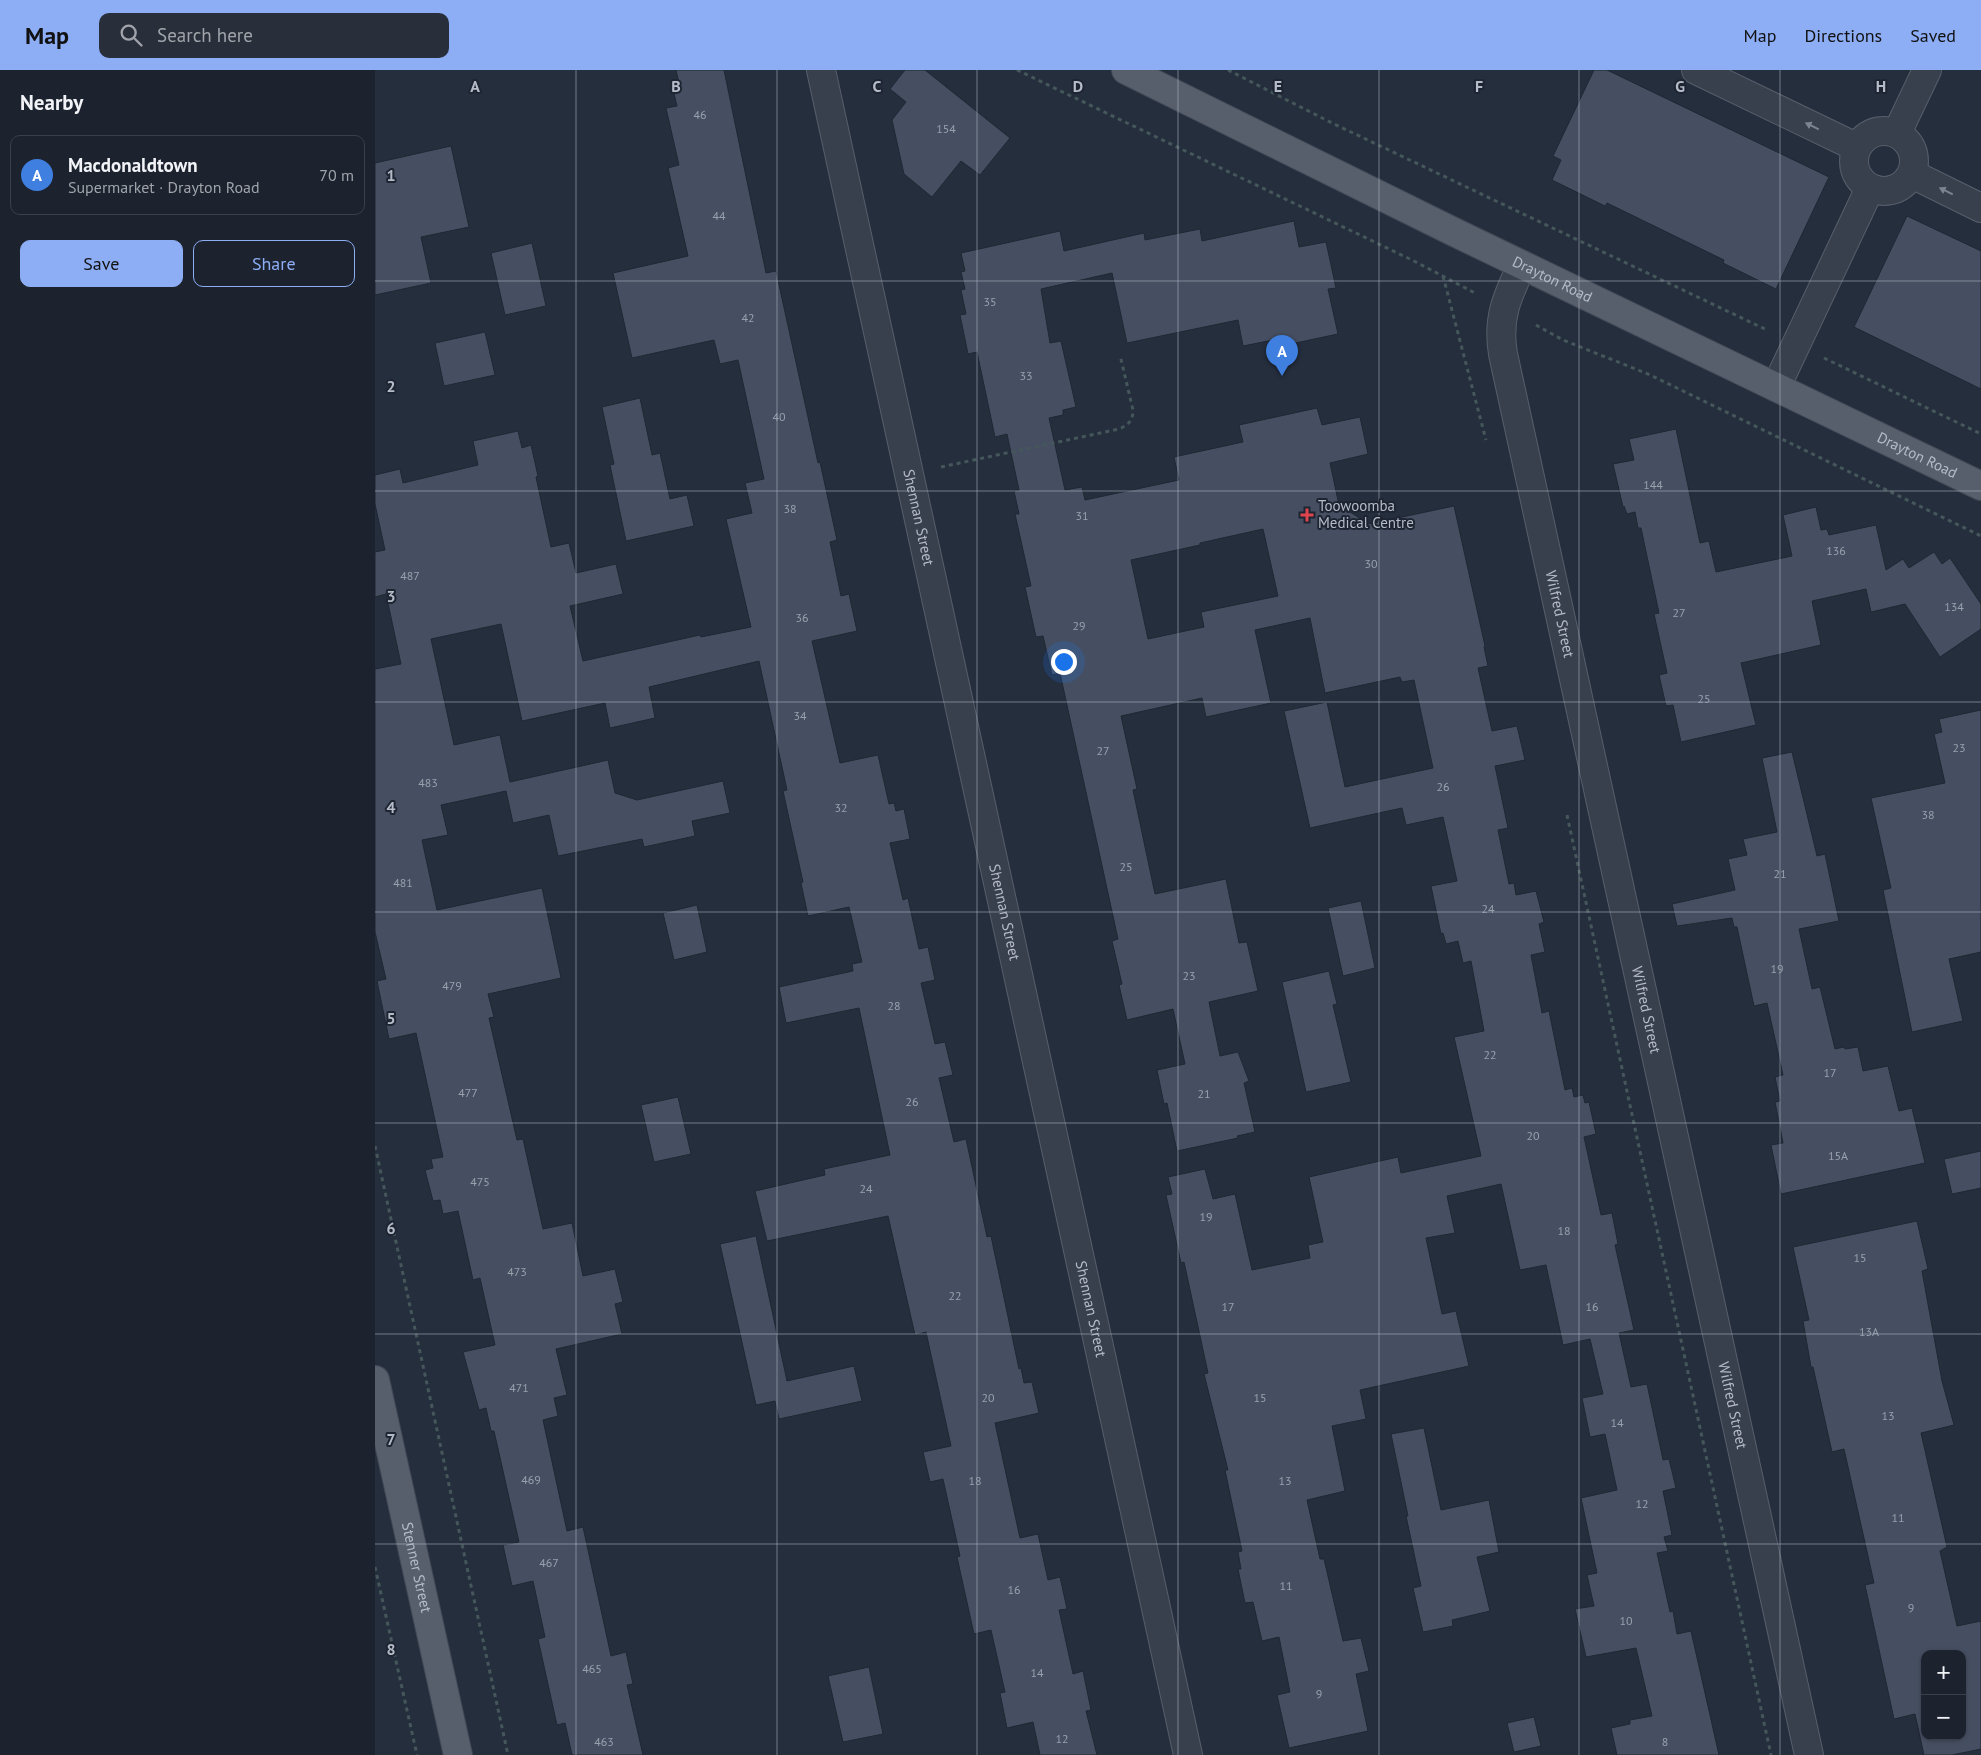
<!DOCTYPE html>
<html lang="en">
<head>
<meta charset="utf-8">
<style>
	body { margin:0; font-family:"PT Sans",sans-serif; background:#292f3a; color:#f1f3f6 }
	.controls { position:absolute; right:15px; bottom:15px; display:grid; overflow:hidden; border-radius:10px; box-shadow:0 1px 4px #0004 }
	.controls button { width:45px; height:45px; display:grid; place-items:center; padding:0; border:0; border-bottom:1px solid #3a3f4a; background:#1c222e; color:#f1f3f6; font:25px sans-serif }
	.you { position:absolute; left:688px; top:591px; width:18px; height:18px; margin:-12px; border:4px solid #fff; border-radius:50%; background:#1a73e8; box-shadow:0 0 0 8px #1a73e833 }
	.badge { display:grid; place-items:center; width:32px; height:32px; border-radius:50%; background:#8daef5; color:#fff; font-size:16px; font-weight:700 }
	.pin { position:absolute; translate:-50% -41px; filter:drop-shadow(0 1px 2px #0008) }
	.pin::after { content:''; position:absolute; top:26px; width:18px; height:15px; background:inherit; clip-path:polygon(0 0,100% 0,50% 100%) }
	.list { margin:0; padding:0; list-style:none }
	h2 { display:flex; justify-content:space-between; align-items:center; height:65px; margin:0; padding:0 20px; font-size:21px }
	h2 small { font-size:16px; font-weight:400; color:#a0a4aa }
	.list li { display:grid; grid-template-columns:32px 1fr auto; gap:15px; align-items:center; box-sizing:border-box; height:80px; margin:0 10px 10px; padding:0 10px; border:1px solid #3a3f4a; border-radius:10px }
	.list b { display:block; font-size:19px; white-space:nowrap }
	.list p { margin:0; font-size:16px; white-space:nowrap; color:#a0a4aa }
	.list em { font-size:16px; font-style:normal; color:#a0a4aa }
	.actions { display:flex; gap:10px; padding:15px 20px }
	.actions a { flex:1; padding:11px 0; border:1px solid #8daef5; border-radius:10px; text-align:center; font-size:18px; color:#8daef5 }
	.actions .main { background:#8daef5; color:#111 }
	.icon { flex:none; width:28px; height:28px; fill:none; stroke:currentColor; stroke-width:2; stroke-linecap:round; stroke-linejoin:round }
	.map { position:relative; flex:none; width:1606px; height:1685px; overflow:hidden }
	header { display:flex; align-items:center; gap:30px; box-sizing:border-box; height:70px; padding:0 25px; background:#8daef5; color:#111 }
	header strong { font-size:24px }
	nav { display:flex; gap:28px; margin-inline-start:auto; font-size:18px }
	.search { width:350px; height:45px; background:#292f3a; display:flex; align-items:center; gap:12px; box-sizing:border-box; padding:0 18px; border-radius:10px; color:#a0a4aa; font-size:19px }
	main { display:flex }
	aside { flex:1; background:#1c222e }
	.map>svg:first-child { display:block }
	.building { fill:#464f61; stroke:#202734; fill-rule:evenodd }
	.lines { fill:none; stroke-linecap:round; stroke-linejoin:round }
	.minor-casing { stroke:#575e6b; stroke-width:30 }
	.major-casing { stroke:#424956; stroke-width:30 }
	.path { stroke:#45575b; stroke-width:3; stroke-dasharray:4 4; stroke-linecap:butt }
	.minor { stroke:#39404d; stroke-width:28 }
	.major { stroke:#575f6d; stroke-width:28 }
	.oneway { fill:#7d8491 }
	.grid { fill:none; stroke:#b5bbc8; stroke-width:1; stroke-opacity:0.55 }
	.health-dot { fill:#e0444e; stroke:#1e2532; stroke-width:2 }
	.labels { text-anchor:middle; stroke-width:4; stroke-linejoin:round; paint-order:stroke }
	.number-label { font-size:12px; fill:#99a0ae }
	.street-label { font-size:15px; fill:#b5bbc8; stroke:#1e2532 }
	.poi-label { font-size:15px; fill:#b5bbc8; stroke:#1e2532; text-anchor:start }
	.grid-label { font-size:16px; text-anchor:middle; font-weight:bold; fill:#b5bbc8; stroke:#1e2532; stroke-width:4; stroke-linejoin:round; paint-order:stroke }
</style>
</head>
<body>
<header>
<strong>Map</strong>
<div class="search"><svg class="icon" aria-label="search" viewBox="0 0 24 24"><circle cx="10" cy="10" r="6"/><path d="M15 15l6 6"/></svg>Search here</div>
<nav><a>Map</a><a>Directions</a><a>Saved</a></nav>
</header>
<main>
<aside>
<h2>Nearby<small></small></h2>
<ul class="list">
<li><span class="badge" style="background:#3f7fe0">A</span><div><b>Macdonaldtown</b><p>Supermarket · Drayton Road</p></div><em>70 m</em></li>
</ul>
<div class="actions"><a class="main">Save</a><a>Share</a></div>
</aside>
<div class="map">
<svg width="1606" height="1685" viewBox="0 0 1606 1685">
	<rect width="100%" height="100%" fill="#252e3d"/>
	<!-- building -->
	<path class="building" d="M 301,0 L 349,0 L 391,203 L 401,201 L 443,393 L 445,392 L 462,470 L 455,472 L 466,526 L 474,524 L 482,561 L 437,571 L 465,693 L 503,685 L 514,734 L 519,733 L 521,741 L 529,739 L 535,769 L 515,773 L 528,830 L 533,828 L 544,879 L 553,877 L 560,910 L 546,913 L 560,974 L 570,972 L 578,1005 L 564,1008 L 579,1072 L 591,1069 L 612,1167 L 616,1166 L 644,1299 L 646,1298 L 649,1313 L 657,1312 L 664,1343 L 620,1353 L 645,1468 L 663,1464 L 673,1510 L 685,1507 L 692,1539 L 684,1540 L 698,1604 L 708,1601 L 716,1640 L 711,1641 L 722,1685 L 665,1685 L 658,1652 L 632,1658 L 625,1623 L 630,1622 L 616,1560 L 599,1564 L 582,1487 L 585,1486 L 568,1409 L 555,1412 L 548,1382 L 576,1376 L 551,1262 L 540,1265 L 513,1146 L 392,1171 L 380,1121 L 450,1105 L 449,1099 L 515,1085 L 484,938 L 411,953 L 404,917 L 478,901 L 477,894 L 487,892 L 474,837 L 433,846 L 426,813 L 428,812 L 408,721 L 412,720 L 384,591 L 274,617 L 280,648 L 235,658 L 230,633 L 147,651 L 126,554 L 56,569 L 79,675 L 125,665 L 135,712 L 233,690 L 240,723 L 262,730 L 348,711 L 355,743 L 317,751 L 320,766 L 269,777 L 267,769 L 183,786 L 174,745 L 138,753 L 131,721 L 66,735 L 73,765 L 47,770 L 62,840 L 167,818 L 186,908 L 113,924 L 119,947 L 114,948 L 142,1070 L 148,1069 L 168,1159 L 197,1153 L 208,1206 L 240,1199 L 248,1232 L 240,1234 L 247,1264 L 181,1279 L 192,1325 L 179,1328 L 183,1346 L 168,1350 L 192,1461 L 208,1457 L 236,1586 L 251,1582 L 258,1614 L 252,1615 L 268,1685 L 197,1685 L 190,1653 L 182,1655 L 163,1569 L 170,1567 L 158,1511 L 137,1516 L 128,1475 L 144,1472 L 119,1361 L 116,1361 L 111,1338 L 104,1340 L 88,1282 L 120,1275 L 105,1208 L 98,1210 L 83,1141 L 68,1144 L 65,1130 L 58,1131 L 50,1100 L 58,1098 L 56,1089 L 68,1087 L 41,963 L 14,969 L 2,911 L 11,909 L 0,862 L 0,599 L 26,594 L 11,524 L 0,527 L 0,482 L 10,480 L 0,434 L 0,405 L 25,399 L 28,413 L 103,395 L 98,371 L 143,361 L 147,378 L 156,375 L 163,406 L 161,407 L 176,477 L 194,473 L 201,503 L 241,494 L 248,524 L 195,536 L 208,591 L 325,565 L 326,567 L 376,557 L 351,449 L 377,443 L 370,413 L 389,409 L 363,290 L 345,294 L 339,270 L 257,288 L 238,203 L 313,186 L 293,98 L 304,95 L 291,38 L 302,36 L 297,15 L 304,13 Z
		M 530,0 L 550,0 L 635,68 L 605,105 L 586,91 L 557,127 L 529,104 L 517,50 L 531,32 L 515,19 Z
		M 1219,0 L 1232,0 L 1454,107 L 1401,219 L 1348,193 L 1349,190 L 1232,133 L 1230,136 L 1177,110 L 1186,90 L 1178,86 Z
		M 76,76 L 94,157 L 46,167 L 56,213 L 0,225 L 0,93 Z
		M 1532,146 L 1606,181 L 1606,319 L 1479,257 Z
		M 919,151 L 924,177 L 951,172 L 961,218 L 953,219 L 963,264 L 911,275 L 908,268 L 868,276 L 863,250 L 752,273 L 737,203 L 666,219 L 675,273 L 686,271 L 701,337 L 688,340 L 688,345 L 674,348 L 690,420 L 707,417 L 710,430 L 804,410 L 799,387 L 868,372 L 864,355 L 942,338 L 947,355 L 985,347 L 993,384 L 955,393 L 964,435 L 994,454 L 1079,436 L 1110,576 L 1109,577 L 1113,596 L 1103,598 L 1117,661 L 1142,656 L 1150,690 L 1120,696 L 1133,758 L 1123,760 L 1134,814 L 1139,813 L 1141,825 L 1161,821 L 1169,852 L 1164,854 L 1170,882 L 1156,885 L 1167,943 L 1174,941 L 1190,1020 L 1197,1018 L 1199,1027 L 1208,1025 L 1210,1033 L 1214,1032 L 1221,1064 L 1209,1067 L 1226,1145 L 1237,1143 L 1243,1174 L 1240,1175 L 1259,1260 L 1244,1263 L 1256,1317 L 1272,1314 L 1288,1390 L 1294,1389 L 1301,1418 L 1288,1421 L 1297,1465 L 1289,1467 L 1293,1481 L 1282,1483 L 1295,1542 L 1298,1541 L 1302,1564 L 1316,1561 L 1344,1685 L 1242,1685 L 1236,1658 L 1255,1654 L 1255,1650 L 1277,1646 L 1261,1578 L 1211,1587 L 1200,1539 L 1219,1536 L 1212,1505 L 1222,1503 L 1206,1428 L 1242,1420 L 1230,1364 L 1215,1367 L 1207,1328 L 1228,1324 L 1215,1269 L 1188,1275 L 1171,1195 L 1145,1200 L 1126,1114 L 1072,1126 L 1080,1163 L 1051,1168 L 1067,1244 L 1081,1241 L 1094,1296 L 985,1320 L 991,1349 L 957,1356 L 970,1421 L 932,1430 L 945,1489 L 949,1489 L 968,1571 L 986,1568 L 994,1601 L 981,1604 L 993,1661 L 914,1678 L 902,1625 L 915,1622 L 904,1567 L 887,1571 L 878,1532 L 870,1533 L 863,1499 L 866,1499 L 863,1482 L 867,1481 L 850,1400 L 853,1400 L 829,1304 L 833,1303 L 809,1192 L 806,1193 L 791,1125 L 797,1124 L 793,1107 L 830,1099 L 838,1129 L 860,1124 L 877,1200 L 935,1188 L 933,1175 L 948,1172 L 934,1107 L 1023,1087 L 1026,1103 L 1106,1086 L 1079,967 L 1109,961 L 1096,891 L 1088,893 L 1083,871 L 1071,874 L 1068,863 L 1066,864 L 1056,816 L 1082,811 L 1068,747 L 1031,755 L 1027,738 L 935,758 L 909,641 L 952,632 L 970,717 L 1058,698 L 1039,610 L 1027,612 L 1025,607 L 950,623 L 935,548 L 880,560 L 896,633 L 831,647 L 827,628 L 746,646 L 762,719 L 758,720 L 780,824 L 851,809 L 864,873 L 872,872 L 883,921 L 834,932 L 845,986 L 863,982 L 874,1011 L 869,1013 L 880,1062 L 862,1066 L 863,1068 L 802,1081 L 792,1033 L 789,1034 L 782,1000 L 810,994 L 798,939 L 752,950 L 744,915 L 747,914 L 737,871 L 743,869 L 685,603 L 677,605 L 668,566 L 661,567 L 650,517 L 656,516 L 640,444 L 644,444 L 639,421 L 644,420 L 632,364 L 620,367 L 602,282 L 593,284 L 585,245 L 591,244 L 586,220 L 590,219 L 586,202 L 590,201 L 586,183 L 685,161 L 689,181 L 769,163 L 770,170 L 825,159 L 827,171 ZM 888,459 L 903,526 L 826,542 L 829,557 L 773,569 L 756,490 L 825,475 L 825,473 Z
		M 157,173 L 171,236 L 130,245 L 116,183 Z
		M 110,262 L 120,305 L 69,316 L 60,273 Z
		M 265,328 L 277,385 L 285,383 L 295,429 L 312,425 L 319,456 L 251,471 L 235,395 L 239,394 L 227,337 Z
		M 1301,359 L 1325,473 L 1334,471 L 1341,502 L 1417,486 L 1408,445 L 1441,437 L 1446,460 L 1452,459 L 1454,465 L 1501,455 L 1511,500 L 1528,489 L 1534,498 L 1559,482 L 1567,494 L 1575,488 L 1606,534 L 1606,559 L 1565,587 L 1530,534 L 1496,542 L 1491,519 L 1437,531 L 1446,575 L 1366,593 L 1381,655 L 1306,672 L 1298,635 L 1291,636 L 1284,605 L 1292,603 L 1279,544 L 1284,543 L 1266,458 L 1263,458 L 1260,442 L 1252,444 L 1249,436 L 1248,437 L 1238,394 L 1259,390 L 1254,369 Z
		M 1606,640 L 1606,882 L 1574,889 L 1588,951 L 1537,962 L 1508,820 L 1516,818 L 1496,728 L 1570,713 L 1559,664 L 1567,662 L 1564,649 Z
		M 1417,682 L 1442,786 L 1450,784 L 1464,851 L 1424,859 L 1437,919 L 1445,917 L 1460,979 L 1469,977 L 1470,979 L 1483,977 L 1488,1001 L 1513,996 L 1524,1041 L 1537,1038 L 1550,1093 L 1406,1124 L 1396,1075 L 1408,1073 L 1400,1032 L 1405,1031 L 1400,1007 L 1408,1005 L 1392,933 L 1379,936 L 1362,857 L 1359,857 L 1357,848 L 1302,856 L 1297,834 L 1360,820 L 1353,789 L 1372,785 L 1368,769 L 1402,762 L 1387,688 Z
		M 986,831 L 1000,898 L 968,906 L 953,838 Z
		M 322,835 L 332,882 L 299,890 L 288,843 Z
		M 954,901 L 962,934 L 958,935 L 976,1012 L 931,1022 L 907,912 Z
		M 303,1027 L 316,1084 L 279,1092 L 266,1035 Z
		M 1606,1081 L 1606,1118 L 1577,1124 L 1569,1089 Z
		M 1542,1151 L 1553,1199 L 1547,1201 L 1567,1311 L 1579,1355 L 1546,1363 L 1572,1477 L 1565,1481 L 1582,1556 L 1606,1551 L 1606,1679 L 1577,1685 L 1549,1685 L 1540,1644 L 1519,1649 L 1490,1515 L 1499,1513 L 1469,1379 L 1457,1382 L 1438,1297 L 1436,1297 L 1428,1251 L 1434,1250 L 1418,1177 ZM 1550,1584 L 1587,1584 L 1587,1666 L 1550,1666 Z
		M 381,1166 L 412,1311 L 479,1296 L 487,1331 L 404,1349 L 400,1331 L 381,1335 L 345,1174 Z
		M 1049,1358 L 1066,1440 L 1114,1430 L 1124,1482 L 1102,1487 L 1115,1541 L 1077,1550 L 1078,1556 L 1048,1562 L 1038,1518 L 1046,1516 L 1031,1446 L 1033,1446 L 1016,1364 Z
		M 494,1597 L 508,1664 L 468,1672 L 453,1606 Z
		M 1159,1647 L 1166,1676 L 1139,1682 L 1132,1653 Z"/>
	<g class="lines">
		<defs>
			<g id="minor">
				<path id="s1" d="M 446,0 L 813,1685"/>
				<path d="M 1321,0 L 1481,77"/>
				<circle cx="1509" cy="91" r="30"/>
				<path d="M 1522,63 L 1552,0"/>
				<path d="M 1537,104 L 1606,138"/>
				<path id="s2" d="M 1147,195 C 1132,227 1122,248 1128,284 L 1434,1685"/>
				<path d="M 1401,317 L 1495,118"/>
			</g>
			<g id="major">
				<path id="s3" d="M 751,0 L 1079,162 L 1606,416"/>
				<path id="s4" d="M 0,1310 L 83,1685"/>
			</g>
		</defs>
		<!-- minor casing -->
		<use href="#minor" class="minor-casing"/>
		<!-- major casing -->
		<use href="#major" class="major-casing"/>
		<!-- path -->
		<path class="path" d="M 642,0 L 1037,190 L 1100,223
			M 853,0 L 957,53 L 1392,260
			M 1068,206 L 1111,370
			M 1161,255 L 1188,270 L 1273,304 L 1606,466
			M 1449,288 L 1606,364
			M 566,397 L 744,359 C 753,355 758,351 758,340 L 745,285
			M 1192,745 L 1396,1685
			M 0,1076 L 133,1685
			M 0,1497 L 42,1685"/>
		<!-- minor -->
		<use href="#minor" class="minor"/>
		<!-- major -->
		<use href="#major" class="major"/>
	</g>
	<!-- one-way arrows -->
	<defs><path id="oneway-solid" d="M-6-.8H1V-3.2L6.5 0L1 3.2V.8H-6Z" transform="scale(1.25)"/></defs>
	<g class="oneway">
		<use href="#oneway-solid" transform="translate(1437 56) rotate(-154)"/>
		<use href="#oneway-solid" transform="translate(1571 121) rotate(-154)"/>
	</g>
	<!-- grid -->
	<path class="grid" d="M 201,0 L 201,1685M 402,0 L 402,1685M 602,0 L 602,1685M 803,0 L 803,1685M 1004,0 L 1004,1685M 1204,0 L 1204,1685M 1405,0 L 1405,1685M 0,211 L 1606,211M 0,421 L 1606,421M 0,632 L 1606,632M 0,842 L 1606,842M 0,1053 L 1606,1053M 0,1264 L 1606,1264M 0,1474 L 1606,1474"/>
	<!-- markers -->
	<path class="health-dot" d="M929.5 437.5h5v5h5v5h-5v5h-5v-5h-5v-5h5z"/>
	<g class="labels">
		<!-- number labels -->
		<g class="number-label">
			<text x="325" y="49">46</text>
			<text x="571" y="63">154</text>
			<text x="344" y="150">44</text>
			<text x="615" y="236">35</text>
			<text x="373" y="252">42</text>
			<text x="651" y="310">33</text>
			<text x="404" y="351">40</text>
			<text x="1278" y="419">144</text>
			<text x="415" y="443">38</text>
			<text x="707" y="450">31</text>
			<text x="1461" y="485">136</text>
			<text x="996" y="498">30</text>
			<text x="35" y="510">487</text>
			<text x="1579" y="541">134</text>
			<text x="1304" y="547">27</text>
			<text x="427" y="552">36</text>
			<text x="704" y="560">29</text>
			<text x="1329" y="633">25</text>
			<text x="425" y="650">34</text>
			<text x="1584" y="682">23</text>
			<text x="728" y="685">27</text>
			<text x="53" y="717">483</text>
			<text x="1068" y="721">26</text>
			<text x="466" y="742">32</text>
			<text x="1553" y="749">38</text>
			<text x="751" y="801">25</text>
			<text x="1405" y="808">21</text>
			<text x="28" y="817">481</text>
			<text x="1113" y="843">24</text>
			<text x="1402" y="903">19</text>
			<text x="814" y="910">23</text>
			<text x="77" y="920">479</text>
			<text x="519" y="940">28</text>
			<text x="1115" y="989">22</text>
			<text x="1455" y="1007">17</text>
			<text x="93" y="1027">477</text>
			<text x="829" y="1028">21</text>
			<text x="537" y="1036">26</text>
			<text x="1158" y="1070">20</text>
			<text x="1463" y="1090">15A</text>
			<text x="105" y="1116">475</text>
			<text x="491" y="1123">24</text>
			<text x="831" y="1151">19</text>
			<text x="1189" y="1165">18</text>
			<text x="1485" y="1192">15</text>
			<text x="142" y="1206">473</text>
			<text x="580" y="1230">22</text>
			<text x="853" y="1241">17</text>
			<text x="1217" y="1241">16</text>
			<text x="1494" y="1266">13A</text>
			<text x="144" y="1322">471</text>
			<text x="613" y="1332">20</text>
			<text x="885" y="1332">15</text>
			<text x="1513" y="1350">13</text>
			<text x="1242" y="1357">14</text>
			<text x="156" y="1414">469</text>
			<text x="600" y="1415">18</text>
			<text x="910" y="1415">13</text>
			<text x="1267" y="1438">12</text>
			<text x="1523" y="1452">11</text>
			<text x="174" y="1497">467</text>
			<text x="911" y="1520">11</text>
			<text x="639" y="1524">16</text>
			<text x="1536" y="1542">9</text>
			<text x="1251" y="1555">10</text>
			<text x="217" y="1603">465</text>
			<text x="662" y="1607">14</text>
			<text x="944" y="1628">9</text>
			<text x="687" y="1673">12</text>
			<text x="229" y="1676">463</text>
			<text x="1290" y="1676">8</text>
		</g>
		<!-- street labels -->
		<g class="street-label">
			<text dy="5" stroke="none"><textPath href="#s3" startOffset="475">Drayton Road</textPath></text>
			<text dy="5" stroke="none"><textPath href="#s3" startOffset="880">Drayton Road</textPath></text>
			<text dy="5" stroke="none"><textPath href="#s1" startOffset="458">Shennan Street</textPath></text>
			<text dy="5" stroke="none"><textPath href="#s2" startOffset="359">Wilfred Street</textPath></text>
			<text dy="5" stroke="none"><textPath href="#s1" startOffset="862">Shennan Street</textPath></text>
			<text dy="5" stroke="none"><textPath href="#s2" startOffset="764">Wilfred Street</textPath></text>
			<text dy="5" stroke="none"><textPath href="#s1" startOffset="1268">Shennan Street</textPath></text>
			<text dy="5" stroke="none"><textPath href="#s2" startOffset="1169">Wilfred Street</textPath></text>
			<text dy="5" stroke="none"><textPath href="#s4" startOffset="192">Stenner Street</textPath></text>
		</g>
		<!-- poi labels -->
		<g class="poi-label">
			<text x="943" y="441">Toowoomba<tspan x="943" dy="17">Medical Centre</tspan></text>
		</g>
	</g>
	<g class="grid-label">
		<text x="100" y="22">A</text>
		<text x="301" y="22">B</text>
		<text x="502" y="22">C</text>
		<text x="703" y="22">D</text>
		<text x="903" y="22">E</text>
		<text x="1104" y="22">F</text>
		<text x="1305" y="22">G</text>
		<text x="1506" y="22">H</text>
		<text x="16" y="111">1</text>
		<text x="16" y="322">2</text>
		<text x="16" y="532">3</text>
		<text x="16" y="743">4</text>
		<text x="16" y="954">5</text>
		<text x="16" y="1164">6</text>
		<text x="16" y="1375">7</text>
		<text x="16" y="1585">8</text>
	</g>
</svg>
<div class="controls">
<button>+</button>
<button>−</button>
</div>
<div class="you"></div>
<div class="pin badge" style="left:907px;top:306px;background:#3f7fe0">A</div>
</div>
</main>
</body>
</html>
